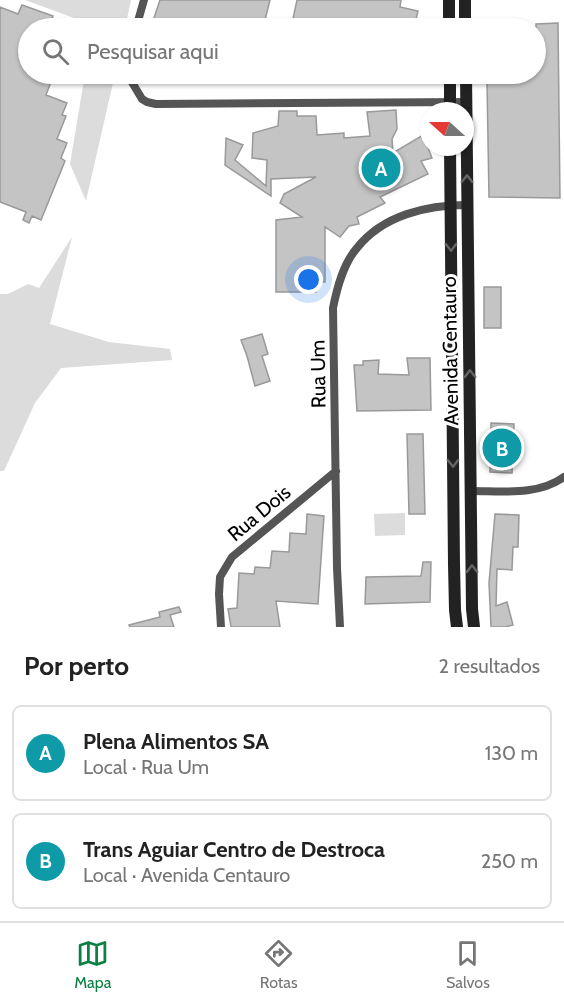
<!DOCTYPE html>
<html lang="pt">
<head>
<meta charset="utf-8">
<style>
	body { margin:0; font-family:Cabin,sans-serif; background:#f6f6f6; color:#222 }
	.compass { position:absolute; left:420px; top:102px; width:54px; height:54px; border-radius:50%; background:#fff; box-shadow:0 2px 4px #0004; rotate:291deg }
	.you { position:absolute; left:309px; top:280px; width:21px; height:21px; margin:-15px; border:4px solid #fff; border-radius:50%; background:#1a73e8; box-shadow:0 0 0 9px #1a73e833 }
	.badge { display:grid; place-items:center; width:39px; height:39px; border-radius:50%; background:#0b8043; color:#fff; font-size:20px; font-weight:700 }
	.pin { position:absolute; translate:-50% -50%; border:3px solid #fff; box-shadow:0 2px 6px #0006 }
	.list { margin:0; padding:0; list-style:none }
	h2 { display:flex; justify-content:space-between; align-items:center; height:78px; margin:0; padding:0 24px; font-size:26px }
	h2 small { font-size:20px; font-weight:400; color:#767676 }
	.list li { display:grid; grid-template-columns:39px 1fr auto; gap:18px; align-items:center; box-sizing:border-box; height:96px; margin:0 12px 12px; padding:0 12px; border:2px solid #e0e0e0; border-radius:9px }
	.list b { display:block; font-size:22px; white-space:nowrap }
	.list p { margin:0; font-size:20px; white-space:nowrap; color:#767676 }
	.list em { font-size:20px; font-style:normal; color:#767676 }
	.icon { flex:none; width:33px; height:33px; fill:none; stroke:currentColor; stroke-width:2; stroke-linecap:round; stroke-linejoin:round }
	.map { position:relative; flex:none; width:564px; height:627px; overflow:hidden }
	.search { position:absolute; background:#fff; box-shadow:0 2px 4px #0004; left:18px; right:18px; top:18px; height:66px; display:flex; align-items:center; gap:15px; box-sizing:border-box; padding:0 21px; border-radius:33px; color:#767676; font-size:22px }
	.sheet { height:294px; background:#fff }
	nav { display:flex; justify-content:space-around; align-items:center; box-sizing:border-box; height:84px; border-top:2px solid #e0e0e0; background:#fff; font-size:16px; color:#767676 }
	nav a { display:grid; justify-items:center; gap:3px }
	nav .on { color:#0b8043 }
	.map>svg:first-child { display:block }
	.green { fill:#dcdcdc }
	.building { fill:#c4c4c4; stroke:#999; stroke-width:1.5 }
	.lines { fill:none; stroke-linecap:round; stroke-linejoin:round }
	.street { stroke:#555; stroke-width:8 }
	.secondary { stroke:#222; stroke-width:12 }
	.oneway { stroke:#646464 }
	.labels { text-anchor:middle; stroke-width:6; stroke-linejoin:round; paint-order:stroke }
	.street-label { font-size:20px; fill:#000; stroke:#fff }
</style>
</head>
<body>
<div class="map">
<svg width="564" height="627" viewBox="0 0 564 627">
	<rect width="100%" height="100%" fill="#fff"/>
	<!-- green -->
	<path class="green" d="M 25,0 L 131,0 L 125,28 L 92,28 L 93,25 Z
		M 85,74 L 115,74 L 86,201 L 70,164 Z
		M 72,237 L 50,324 L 109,342 L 170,349 L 172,360 L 61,368 L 35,403 L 4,471 L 0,471 L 0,294 L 8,294 L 28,284 L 39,288 Z
		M 405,513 L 405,535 L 375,536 L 374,514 Z"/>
	<!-- building -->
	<path class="building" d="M 160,0 L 270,0 L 263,28 L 180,28 L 153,21 Z
		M 297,0 L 401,0 L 400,7 L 418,11 L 414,28 L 291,28 Z
		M 22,5 L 53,16 L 49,28 L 28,28 L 28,74 L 54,74 L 46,95 L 67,103 L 62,115 L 66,116 L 57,139 L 67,143 L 61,158 L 65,161 L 41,220 L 32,216 L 29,223 L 23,220 L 26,212 L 0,202 L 0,7 L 18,14 Z
		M 558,23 L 560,198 L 489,197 L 487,83 L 492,83 L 492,74 L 536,74 L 536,24 Z
		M 396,110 L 397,129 L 392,139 L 393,153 L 423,135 L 432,158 L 421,161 L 428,174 L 380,197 L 385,203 L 357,217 L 359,224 L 349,226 L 340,237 L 325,227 L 325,282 L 316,282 L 316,292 L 276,292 L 276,220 L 302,217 L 280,203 L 284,194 L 316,177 L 271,179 L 271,196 L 225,165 L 226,138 L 243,145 L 235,160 L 266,186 L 267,160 L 252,158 L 253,133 L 278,126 L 279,111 L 297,111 L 297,116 L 316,116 L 317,135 L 344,133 L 344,138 L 370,136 L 367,112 Z
		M 484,287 L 501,287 L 501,328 L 484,328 Z
		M 262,334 L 268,354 L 262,356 L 270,381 L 255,386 L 247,356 L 241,340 Z
		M 407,358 L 430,358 L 431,410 L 357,411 L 354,365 L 363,365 L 363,361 L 379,360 L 378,374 L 409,375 Z
		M 491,423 L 514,424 L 512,473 L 490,472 Z
		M 407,434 L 423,434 L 425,514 L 409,514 Z
		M 307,514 L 324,516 L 318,604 L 276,601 L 280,627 L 231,627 L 228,609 L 237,608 L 239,573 L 254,574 L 255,567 L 270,568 L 272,551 L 289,552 L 290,533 L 306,534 Z
		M 495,514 L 519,515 L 518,547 L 513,547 L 512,570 L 497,569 L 496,606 L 507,602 L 513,625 L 505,627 L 491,627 L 489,583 Z
		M 423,562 L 431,562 L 430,602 L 365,604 L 366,577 L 421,576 Z
		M 179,607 L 181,612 L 170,615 L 174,627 L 130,627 L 129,625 L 160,617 L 159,612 Z"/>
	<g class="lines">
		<!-- street -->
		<path class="street" d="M 136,28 L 144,0
			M 127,74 L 142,99 L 147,102 L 156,104 L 467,102
			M 472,491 C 502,491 538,496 564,477
			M 221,627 L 219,594 L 220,577 L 232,557 L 336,471
			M 340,627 L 337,568 L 333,308 C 337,288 343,264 357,248 C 383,215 427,205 467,205"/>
		<!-- secondary -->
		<path class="secondary" d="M 449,0 L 449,28
			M 465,0 L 465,28
			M 450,74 L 450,111
			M 466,74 L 472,609 L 474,627
			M 450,147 L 454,564 L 455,610 L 457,627"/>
	</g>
	<!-- one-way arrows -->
	<defs><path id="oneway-chevron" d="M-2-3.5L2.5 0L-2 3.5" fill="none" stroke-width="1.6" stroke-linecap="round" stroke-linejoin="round" transform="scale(1.5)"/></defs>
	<g class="oneway">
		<use href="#oneway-chevron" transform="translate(467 179) rotate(-90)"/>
		<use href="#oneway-chevron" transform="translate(451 247) rotate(89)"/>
		<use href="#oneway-chevron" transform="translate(470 374) rotate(-91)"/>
		<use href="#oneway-chevron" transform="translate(453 463) rotate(89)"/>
		<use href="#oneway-chevron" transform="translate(472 569) rotate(-90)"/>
	</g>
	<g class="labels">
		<!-- street labels -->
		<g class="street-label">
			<text transform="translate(450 351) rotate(-91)" y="7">Avenida Centauro</text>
			<text transform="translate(318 374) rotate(-91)" y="7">Rua Um</text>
			<text transform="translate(259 513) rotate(-40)" y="7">Rua Dois</text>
		</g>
	</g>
</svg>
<svg class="compass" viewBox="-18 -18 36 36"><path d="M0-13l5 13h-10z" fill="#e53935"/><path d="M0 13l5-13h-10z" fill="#767676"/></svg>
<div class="you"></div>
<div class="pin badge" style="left:381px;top:168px;background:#0f9aa8">A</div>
<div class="pin badge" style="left:502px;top:448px;background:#0f9aa8">B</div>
<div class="search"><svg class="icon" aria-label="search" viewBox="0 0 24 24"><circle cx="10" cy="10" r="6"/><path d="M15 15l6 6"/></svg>Pesquisar aqui</div>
</div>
<section class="sheet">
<h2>Por perto<small>2 resultados</small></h2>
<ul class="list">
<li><span class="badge" style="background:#0f9aa8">A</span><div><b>Plena Alimentos SA</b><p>Local · Rua Um</p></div><em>130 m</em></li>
<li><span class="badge" style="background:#0f9aa8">B</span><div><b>Trans Aguiar Centro de Destroca</b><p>Local · Avenida Centauro</p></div><em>250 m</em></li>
</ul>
</section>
<nav>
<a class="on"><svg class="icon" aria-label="map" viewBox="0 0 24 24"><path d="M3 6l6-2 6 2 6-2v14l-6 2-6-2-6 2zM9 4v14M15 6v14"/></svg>Mapa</a>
<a><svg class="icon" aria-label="directions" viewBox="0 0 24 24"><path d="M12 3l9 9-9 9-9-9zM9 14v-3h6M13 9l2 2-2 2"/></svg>Rotas</a>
<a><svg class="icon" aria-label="saved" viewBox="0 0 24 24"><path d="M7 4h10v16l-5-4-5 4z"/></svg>Salvos</a>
</nav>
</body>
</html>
